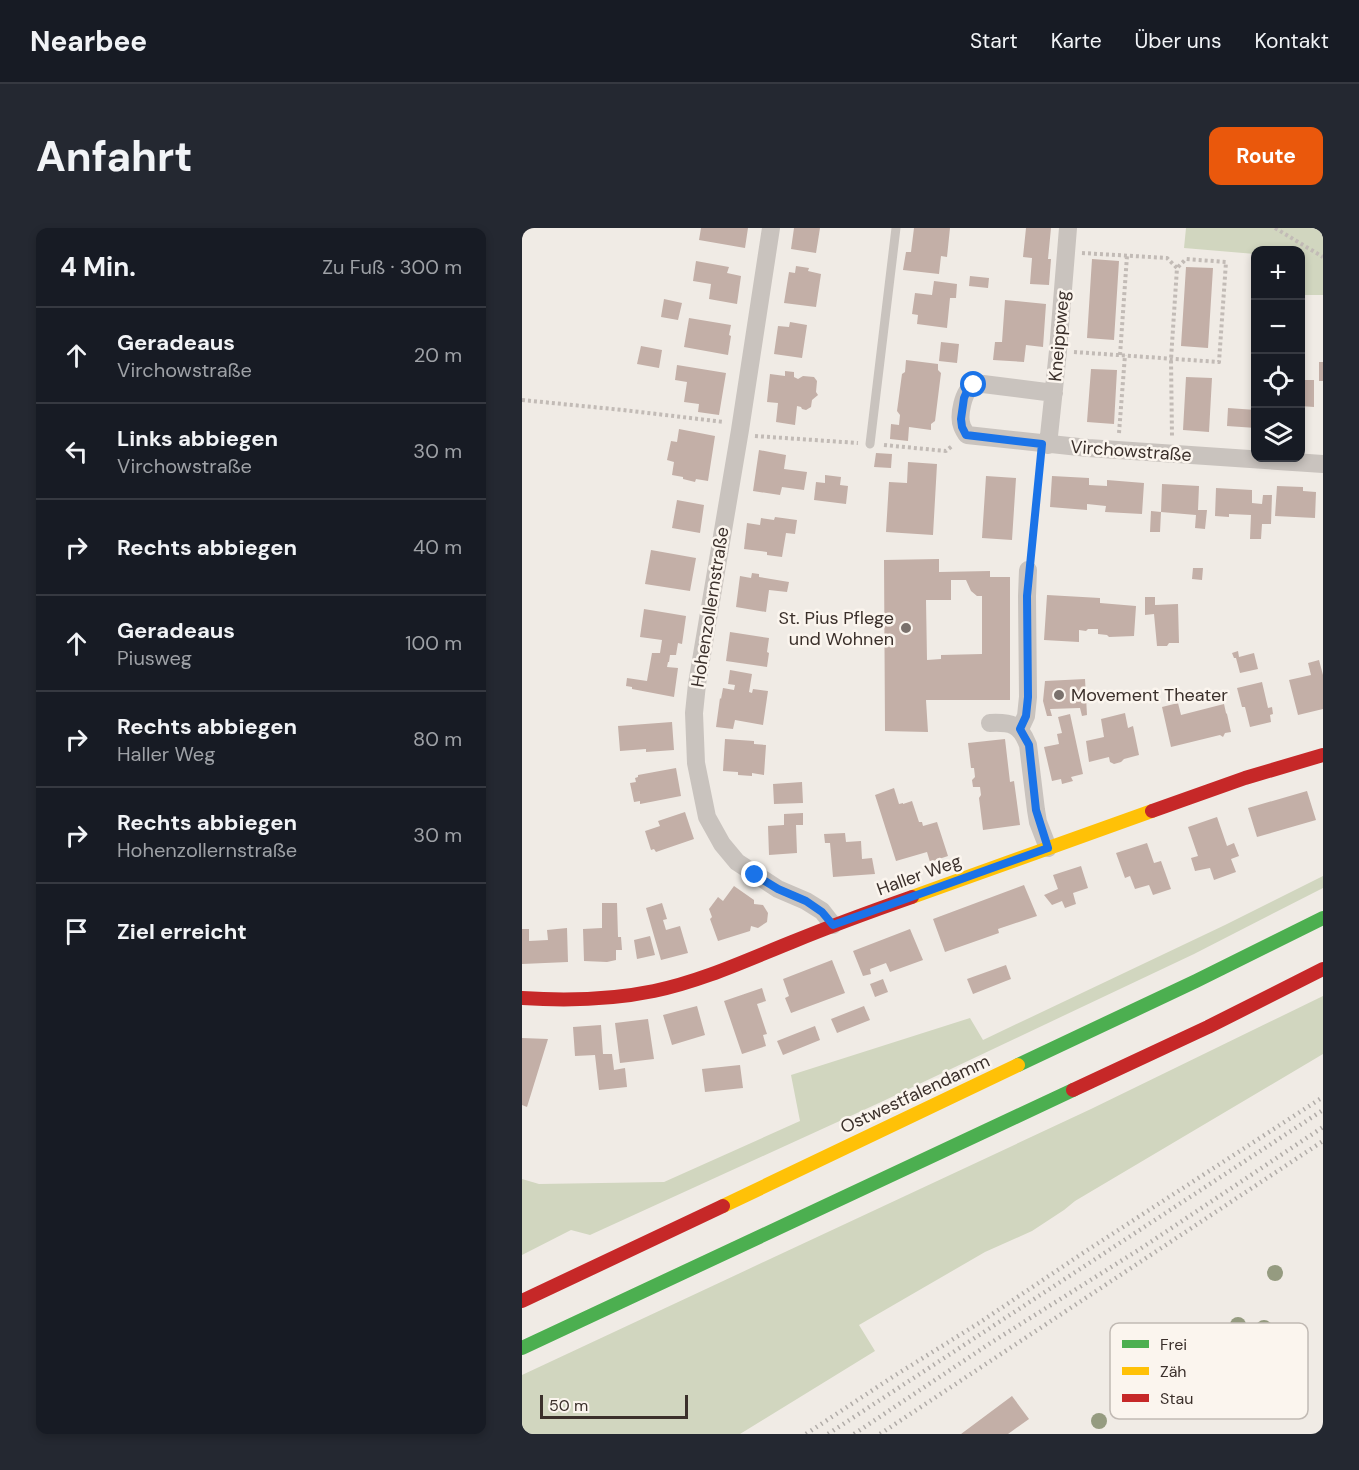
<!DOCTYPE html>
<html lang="de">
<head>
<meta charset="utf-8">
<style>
	body { margin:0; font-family:"DM Sans",sans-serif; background:#242831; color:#f1f3f6 }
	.controls { position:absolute; right:18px; top:18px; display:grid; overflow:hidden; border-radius:12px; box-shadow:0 3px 9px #0003 }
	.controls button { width:54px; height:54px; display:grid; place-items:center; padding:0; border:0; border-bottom:2px solid #363941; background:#171b24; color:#f1f3f6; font:30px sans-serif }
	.scale { position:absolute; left:18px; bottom:15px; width:148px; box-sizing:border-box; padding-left:6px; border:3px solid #3b302b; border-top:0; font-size:16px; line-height:21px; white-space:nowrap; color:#3b302b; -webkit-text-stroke:4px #fbf5ee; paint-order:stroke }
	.stop { position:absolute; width:18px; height:18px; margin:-14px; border:4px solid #1a73e8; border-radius:50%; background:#fff }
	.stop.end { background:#1a73e8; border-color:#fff; box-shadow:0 2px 6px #0008 }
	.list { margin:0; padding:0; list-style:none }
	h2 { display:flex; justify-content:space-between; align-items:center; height:78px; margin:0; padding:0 24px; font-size:26px }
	h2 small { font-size:20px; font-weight:400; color:#9ea1a6 }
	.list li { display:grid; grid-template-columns:39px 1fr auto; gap:18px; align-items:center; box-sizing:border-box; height:96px; padding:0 24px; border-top:2px solid #363941 }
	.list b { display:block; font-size:22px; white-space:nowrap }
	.list p { margin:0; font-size:20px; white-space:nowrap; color:#9ea1a6 }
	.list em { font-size:20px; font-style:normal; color:#9ea1a6 }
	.icon { flex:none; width:33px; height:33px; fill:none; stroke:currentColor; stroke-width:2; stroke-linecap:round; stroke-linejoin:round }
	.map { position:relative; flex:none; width:801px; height:1206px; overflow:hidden; border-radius:12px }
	header { display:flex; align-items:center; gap:36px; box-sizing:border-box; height:84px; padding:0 30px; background:#171b24; border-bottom:2px solid #363941 }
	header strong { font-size:28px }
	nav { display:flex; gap:33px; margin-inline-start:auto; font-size:21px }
	.intro { display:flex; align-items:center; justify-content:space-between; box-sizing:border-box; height:144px; padding:0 36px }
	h1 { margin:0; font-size:42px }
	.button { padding:15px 27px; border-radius:12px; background:#ea580c; color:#fff; font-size:21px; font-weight:700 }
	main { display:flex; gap:36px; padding:0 36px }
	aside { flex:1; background:#171b24; border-radius:12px; box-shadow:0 3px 9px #0003 }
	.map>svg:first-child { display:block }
	.green { fill:#d1d6bf }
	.building { fill:#c3afa7; fill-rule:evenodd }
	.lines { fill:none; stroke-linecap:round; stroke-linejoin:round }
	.path { stroke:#c2bbb6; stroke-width:4; stroke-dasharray:3 3; stroke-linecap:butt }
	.lane { stroke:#c9c3be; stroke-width:9 }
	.street { stroke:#c9c3be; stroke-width:18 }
	.fast { stroke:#4caf50; stroke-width:14 }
	.slow { stroke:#ffc107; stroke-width:14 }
	.jam { stroke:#c62828; stroke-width:14 }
	.rail { stroke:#b1aca8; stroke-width:4.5; stroke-dasharray:1.5 4.5; stroke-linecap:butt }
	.tree { fill:#959b80 }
	.route { stroke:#1a73e8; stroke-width:8 }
	.poi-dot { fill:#7a716c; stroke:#fbf5ee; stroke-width:2 }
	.labels { text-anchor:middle; stroke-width:5; stroke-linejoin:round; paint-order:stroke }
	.street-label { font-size:18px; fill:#3b302b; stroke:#fbf5ee }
	.poi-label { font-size:18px; fill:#3b302b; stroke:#fbf5ee; text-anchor:end }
	.key { fill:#fbf5ee; stroke:#c1bab4; stroke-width:1.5 }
	.key-label { font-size:16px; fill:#3b302b }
</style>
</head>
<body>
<header>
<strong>Nearbee</strong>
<nav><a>Start</a><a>Karte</a><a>Über uns</a><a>Kontakt</a></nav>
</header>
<div class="intro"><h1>Anfahrt</h1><a class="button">Route</a></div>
<main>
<aside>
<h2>4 Min.<small>Zu Fuß · 300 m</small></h2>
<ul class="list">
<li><svg class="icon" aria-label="ahead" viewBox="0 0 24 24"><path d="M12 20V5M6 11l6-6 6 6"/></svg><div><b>Geradeaus</b><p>Virchowstraße</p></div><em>20 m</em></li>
<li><svg class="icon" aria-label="left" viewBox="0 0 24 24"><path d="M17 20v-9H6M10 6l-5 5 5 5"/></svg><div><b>Links abbiegen</b><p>Virchowstraße</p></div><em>30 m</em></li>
<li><svg class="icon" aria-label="right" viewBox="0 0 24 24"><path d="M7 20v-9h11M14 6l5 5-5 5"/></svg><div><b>Rechts abbiegen</b></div><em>40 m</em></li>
<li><svg class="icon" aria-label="ahead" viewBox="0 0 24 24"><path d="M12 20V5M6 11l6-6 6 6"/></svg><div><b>Geradeaus</b><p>Piusweg</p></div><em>100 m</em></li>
<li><svg class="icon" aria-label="right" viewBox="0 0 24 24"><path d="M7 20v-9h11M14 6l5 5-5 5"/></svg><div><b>Rechts abbiegen</b><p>Haller Weg</p></div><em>80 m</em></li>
<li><svg class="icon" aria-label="right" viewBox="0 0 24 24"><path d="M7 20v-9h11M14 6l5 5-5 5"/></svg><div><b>Rechts abbiegen</b><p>Hohenzollernstraße</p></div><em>30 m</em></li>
<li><svg class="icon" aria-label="arrive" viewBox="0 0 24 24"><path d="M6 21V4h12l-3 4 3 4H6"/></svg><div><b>Ziel erreicht</b></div></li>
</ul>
</aside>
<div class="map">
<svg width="801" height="1206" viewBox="0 0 801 1206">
	<rect width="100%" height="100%" fill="#f0ebe5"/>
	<!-- green -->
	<path class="green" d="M 664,0 L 801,0 L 801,67 L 779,67 L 778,22 L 734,22 L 733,26 L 662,20 Z
		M 801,648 L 801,660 L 672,726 L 357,875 L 68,1007 L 49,1002 L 0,1027 L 0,951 L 17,956 L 142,954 L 278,893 L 269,847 L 448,790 L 461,812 L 703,697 Z
		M 801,768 L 801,826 L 553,973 L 542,982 L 510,1003 L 463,1024 L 337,1097 L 353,1123 L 218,1206 L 0,1206 L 0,1147 L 569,881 Z"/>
	<!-- building -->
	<path class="building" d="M 179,0 L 226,0 L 223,20 L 177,12 Z
		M 272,0 L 298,0 L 294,25 L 269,21 Z
		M 392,0 L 428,0 L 425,29 L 419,28 L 417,46 L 381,42 L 384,24 L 389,24 Z
		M 504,0 L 529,0 L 526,31 L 529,31 L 527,57 L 508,56 L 510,30 L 501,29 Z
		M 570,31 L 597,33 L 592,112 L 565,110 Z
		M 174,33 L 207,39 L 205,45 L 219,48 L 215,76 L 187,71 L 189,56 L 171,53 Z
		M 274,38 L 287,40 L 286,43 L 299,46 L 294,79 L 262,75 L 267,44 L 273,45 Z
		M 664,39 L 691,40 L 686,120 L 659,118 Z
		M 448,48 L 467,50 L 466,60 L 447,58 Z
		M 412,53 L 435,56 L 434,70 L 428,70 L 425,100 L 395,96 L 396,87 L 390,86 L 393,65 L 410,67 Z
		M 142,71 L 160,75 L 156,92 L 139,89 Z
		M 483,72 L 524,76 L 521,119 L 504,117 L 502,134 L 471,132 L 473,114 L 480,114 Z
		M 167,90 L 209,97 L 207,107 L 209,108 L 206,127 L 162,119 Z
		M 268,94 L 285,97 L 280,130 L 252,126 L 256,98 L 267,99 Z
		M 419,114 L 437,116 L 435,135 L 417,133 Z
		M 119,118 L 140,122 L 137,140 L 115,136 Z
		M 384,132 L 416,136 L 416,142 L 419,145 L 413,193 L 409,196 L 409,202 L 387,199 L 386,213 L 368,211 L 369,196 L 377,197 L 378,187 L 375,183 L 380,146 L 383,144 Z
		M 797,134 L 801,134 L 801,153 L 797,153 Z
		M 155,137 L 204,145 L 197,187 L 176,184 L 177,176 L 162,174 L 165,154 L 153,152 Z
		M 569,141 L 595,142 L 592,196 L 565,194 Z
		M 263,143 L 272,144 L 272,149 L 276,151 L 281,148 L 292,149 L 295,153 L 294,164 L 296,167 L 290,172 L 289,179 L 284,182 L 280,181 L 279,179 L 275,178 L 273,197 L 254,194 L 256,175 L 245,174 L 248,146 L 263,148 Z
		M 664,149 L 690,150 L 687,204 L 661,202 Z
		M 778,152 L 792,152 L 792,179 L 778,178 Z
		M 706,180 L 734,182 L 734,200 L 705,198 Z
		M 157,201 L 193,208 L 186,253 L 174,251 L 173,254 L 161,251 L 161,249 L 150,247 L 152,234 L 145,232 L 149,213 L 155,214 Z
		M 237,222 L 264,227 L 262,241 L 285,244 L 282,262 L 260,259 L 258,267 L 231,263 Z
		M 354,225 L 370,226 L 369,240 L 352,239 Z
		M 386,234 L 415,236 L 411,307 L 364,304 L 367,254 L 385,255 Z
		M 303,247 L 319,249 L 318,257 L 326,258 L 324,276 L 292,272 L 294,254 L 303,255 Z
		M 464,248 L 494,250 L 490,312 L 460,310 Z
		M 530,248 L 567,250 L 567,257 L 585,258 L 585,252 L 622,255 L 620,286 L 583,284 L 584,278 L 565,276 L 565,282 L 528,279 Z
		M 640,256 L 677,258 L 676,282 L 685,282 L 683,301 L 673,300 L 674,287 L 639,284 L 638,304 L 628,304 L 629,283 L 639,284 Z
		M 755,258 L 781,259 L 781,263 L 794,264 L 793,290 L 753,288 Z
		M 694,260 L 730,262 L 730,275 L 740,276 L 741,267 L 750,267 L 749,296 L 740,296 L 739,311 L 728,311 L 729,287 L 707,286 L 707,289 L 693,288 Z
		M 155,272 L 182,277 L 178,305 L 150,300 Z
		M 253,289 L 275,292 L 273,306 L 264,305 L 260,329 L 245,327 L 245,324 L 222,321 L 225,295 L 238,297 L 239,290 L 252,292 Z
		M 129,322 L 174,330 L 168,363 L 123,356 Z
		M 417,331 L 417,344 L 468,343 L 468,349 L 488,349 L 488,472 L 404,472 L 406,504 L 363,503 L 362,332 ZM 429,352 L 444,352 L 449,363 L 455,368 L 460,368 L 460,426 L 419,427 L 419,431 L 405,432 L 404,372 L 429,372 Z
		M 671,340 L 681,340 L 680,352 L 670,351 Z
		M 230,345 L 237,346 L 237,349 L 267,354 L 265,364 L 247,362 L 244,384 L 214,379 L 218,348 L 229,350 Z
		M 525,367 L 578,370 L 578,375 L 614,378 L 612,408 L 587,409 L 585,407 L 576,406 L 576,401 L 566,401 L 564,403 L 557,402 L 557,414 L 522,412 Z
		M 623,369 L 633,369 L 633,377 L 656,376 L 657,415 L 647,415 L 645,418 L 635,418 L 632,386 L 623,387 Z
		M 122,381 L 164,388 L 160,416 L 156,415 L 154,427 L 148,427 L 147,434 L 146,434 L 145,439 L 156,440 L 152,469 L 110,461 L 110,459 L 104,458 L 105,450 L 125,453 L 130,425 L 138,425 L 140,412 L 118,409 Z
		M 208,404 L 247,410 L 245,424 L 247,425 L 245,439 L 204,433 Z
		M 716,423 L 717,429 L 732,425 L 736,441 L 718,445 L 714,430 L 712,430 L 710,425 Z
		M 797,432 L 801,447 L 801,481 L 776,487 L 767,452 L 789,447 L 786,435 Z
		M 208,442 L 230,446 L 227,464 L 230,465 L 231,461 L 246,463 L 241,497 L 213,492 L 211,501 L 194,499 L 198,470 L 199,471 L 201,460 L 212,462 L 213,457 L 206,456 Z
		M 563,451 L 565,487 L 560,488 L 558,480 L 528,481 L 530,488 L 525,488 L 521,473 L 523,453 Z
		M 740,454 L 746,480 L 750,479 L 751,486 L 748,487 L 749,494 L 728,499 L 723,479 L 720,479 L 715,460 Z
		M 656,475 L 659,487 L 702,476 L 704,485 L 705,486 L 709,504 L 703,505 L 701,509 L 698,507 L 649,519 L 640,479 Z
		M 603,485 L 606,500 L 611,498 L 617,527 L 602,531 L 599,534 L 592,536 L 588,534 L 587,529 L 567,534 L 564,513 L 582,509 L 579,491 Z
		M 548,486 L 561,546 L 549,549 L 551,553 L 540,556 L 539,551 L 530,553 L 522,519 L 537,516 L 535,506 L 540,505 L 536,489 Z
		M 150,494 L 152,522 L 124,524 L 124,521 L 98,523 L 96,498 Z
		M 203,511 L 232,513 L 232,516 L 244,517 L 242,547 L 230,545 L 230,548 L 216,547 L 216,544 L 201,543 Z
		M 483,511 L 488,554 L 492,553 L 498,597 L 461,602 L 457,570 L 459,567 L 458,559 L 451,559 L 450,552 L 453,549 L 452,540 L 449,540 L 446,515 Z
		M 154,540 L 159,568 L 118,576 L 118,573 L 112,574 L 108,555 L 114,554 L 113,550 L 116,549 L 116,547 Z
		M 280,554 L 281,575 L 252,576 L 251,556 Z
		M 372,560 L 377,576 L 381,575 L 381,576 L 390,573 L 397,594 L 400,594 L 401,598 L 415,594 L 426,628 L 408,634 L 405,624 L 374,633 L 353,567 Z
		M 785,563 L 794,592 L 735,609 L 726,580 Z
		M 163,584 L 172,611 L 134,624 L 132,621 L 129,622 L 123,603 L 138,598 L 136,593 Z
		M 281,585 L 281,597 L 274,597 L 275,625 L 247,627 L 246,598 L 262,597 L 262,586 Z
		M 695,589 L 705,618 L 712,615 L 717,628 L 709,631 L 714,644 L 692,652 L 688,640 L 673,643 L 669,630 L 676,628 L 666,599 Z
		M 323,605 L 324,614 L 339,613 L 340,631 L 350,630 L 353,646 L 311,649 L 308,615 L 303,615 L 302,606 Z
		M 625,615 L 632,635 L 639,633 L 649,661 L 631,667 L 627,657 L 613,661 L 608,648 L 603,650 L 594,625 Z
		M 559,638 L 566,660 L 551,665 L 554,676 L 543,680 L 540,673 L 530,677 L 522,667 L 536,661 L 531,647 Z
		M 502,657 L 515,688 L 476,701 L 477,705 L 423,724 L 411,691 Z
		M 212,658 L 232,672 L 232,676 L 241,677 L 246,685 L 245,694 L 236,700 L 229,698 L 228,703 L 196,713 L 188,691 L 190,689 L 187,681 L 196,669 L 201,673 Z
		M 80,675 L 95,675 L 96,709 L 99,709 L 100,722 L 94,722 L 94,732 L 85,734 L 62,733 L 61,701 L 80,700 Z
		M 140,675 L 145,691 L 141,692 L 144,702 L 158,698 L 166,725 L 139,732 L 124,680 Z
		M 45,700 L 46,734 L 0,736 L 0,701 L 7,701 L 7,713 L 26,712 L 25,702 Z
		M 388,701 L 401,732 L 368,744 L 364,735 L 348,741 L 349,746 L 341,748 L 331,723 Z
		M 128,708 L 133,727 L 115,731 L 112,712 Z
		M 310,732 L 323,765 L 269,785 L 263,770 L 267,768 L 261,751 Z
		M 484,737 L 489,751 L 451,766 L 445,751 Z
		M 361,751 L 366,764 L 353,769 L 348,756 Z
		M 240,760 L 244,773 L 235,776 L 245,806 L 241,807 L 244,818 L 220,826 L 202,773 Z
		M 175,778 L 183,807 L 150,817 L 141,787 Z
		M 342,778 L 348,792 L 315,805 L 309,791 Z
		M 126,791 L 132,831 L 98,835 L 93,795 Z
		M 79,797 L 81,826 L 90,826 L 92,842 L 103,840 L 105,859 L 77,862 L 73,827 L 53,828 L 51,799 Z
		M 293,798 L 298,812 L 261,827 L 255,813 Z
		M 0,810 L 26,811 L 5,879 L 0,877 Z
		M 218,837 L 221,860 L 183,864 L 180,841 Z
		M 490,1168 L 507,1191 L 486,1206 L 439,1206 Z"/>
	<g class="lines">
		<!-- path -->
		<path class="path" d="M 753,0 L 801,29
			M 560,25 L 645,30 L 655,40 L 649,131 L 650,209
			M 552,124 L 697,134 L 704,34 L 664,31 L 655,40
			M 598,127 L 605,28
			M 0,172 L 101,182 L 202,194
			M 597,205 L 603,127
			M 233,208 L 336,215
			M 362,217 L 424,223 L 430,218
			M 508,326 L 518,232"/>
		<!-- lane -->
		<path class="lane" d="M 348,216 L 374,0"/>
		<!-- street -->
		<path class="street" d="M 249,0 L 218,202 L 175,456 L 172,485 L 174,535 L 185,589 L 200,616 L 215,634 L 256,661 L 284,673 L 300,683 L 311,697
			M 532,165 L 461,156 C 458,157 454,157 451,158 C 441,163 436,188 440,198 C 440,199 444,206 445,207 L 566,220 L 801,236
			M 526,217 L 536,123 L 546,0
			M 468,495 C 489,494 498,496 506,517 L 514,582 L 516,594 L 526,620
			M 498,501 L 504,488 L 506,469 L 505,368 L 506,342"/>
		<!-- fast -->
		<path class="fast" d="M 496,837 L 674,753 L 801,690
			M 0,1120 L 551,862"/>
		<!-- slow -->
		<path class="slow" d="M 390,669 L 630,583
			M 201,978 L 496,837"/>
		<!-- jam -->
		<path class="jam" d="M 630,583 L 723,550 L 801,527
			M 0,770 C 44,773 88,772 132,763 C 180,753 225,732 270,714 C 309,698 350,683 390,669
			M 551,862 L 686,799 L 801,741
			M 0,1073 L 201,978"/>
		<!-- rail -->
		<path class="rail" d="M 284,1206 L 372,1148 L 457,1095 L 561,1025 L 801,869
			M 306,1206 L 801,882
			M 332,1206 L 470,1114 L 618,1021 L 801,899
			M 358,1206 L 801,913"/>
	</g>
	<!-- trees -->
	<g class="tree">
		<circle cx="753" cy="1045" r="8"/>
		<circle cx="716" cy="1097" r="8"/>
		<circle cx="742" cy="1100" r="8"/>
		<circle cx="577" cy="1193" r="8"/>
	</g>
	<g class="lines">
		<!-- route -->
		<path class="route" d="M 233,647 L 256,661 L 284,673 L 300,684 L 311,697 L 526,620 L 514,582 L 507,517 L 498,501 L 504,488 L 506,469 L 505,368 L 520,216 L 444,207 L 440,199 L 439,191 L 442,170 L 445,163 L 452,157"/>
	</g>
	<!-- markers -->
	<g class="poi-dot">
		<circle cx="384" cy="400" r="6"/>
		<circle cx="537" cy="467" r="6"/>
	</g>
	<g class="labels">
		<!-- street labels -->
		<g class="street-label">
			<text transform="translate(537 108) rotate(-85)" y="6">Kneippweg</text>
			<text transform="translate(609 223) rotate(4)" y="6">Virchowstraße</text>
			<text transform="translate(188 379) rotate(-81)" y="6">Hohenzollernstraße</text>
			<text transform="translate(397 647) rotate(-20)" y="6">Haller Weg</text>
			<text transform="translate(393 866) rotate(-25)" y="6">Ostwestfalendamm</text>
		</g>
		<!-- poi labels -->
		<g class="poi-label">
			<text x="372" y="396">St. Pius Pflege<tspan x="372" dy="21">und Wohnen</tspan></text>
			<text x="549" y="473" text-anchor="start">Movement Theater</text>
		</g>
	</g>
	<!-- legend -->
	<rect x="588" y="1095" width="198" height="96" rx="9" class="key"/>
	<rect x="600" y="1112" width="27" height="8" fill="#4caf50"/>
	<rect x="600" y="1139" width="27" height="8" fill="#ffc107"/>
	<rect x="600" y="1166" width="27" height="8" fill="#c62828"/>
	<g class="key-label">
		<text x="638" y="1122">Frei</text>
		<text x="638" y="1149">Zäh</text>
		<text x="638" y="1176">Stau</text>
	</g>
</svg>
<div class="controls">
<button>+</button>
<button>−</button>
<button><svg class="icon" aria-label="locate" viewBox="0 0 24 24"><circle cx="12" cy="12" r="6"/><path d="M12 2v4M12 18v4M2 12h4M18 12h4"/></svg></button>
<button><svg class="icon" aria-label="layers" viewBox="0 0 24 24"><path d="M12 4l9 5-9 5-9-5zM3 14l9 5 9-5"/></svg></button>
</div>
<div class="scale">50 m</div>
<div class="stop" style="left:452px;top:157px"></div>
<div class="stop end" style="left:233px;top:647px"></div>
</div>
</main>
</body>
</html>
